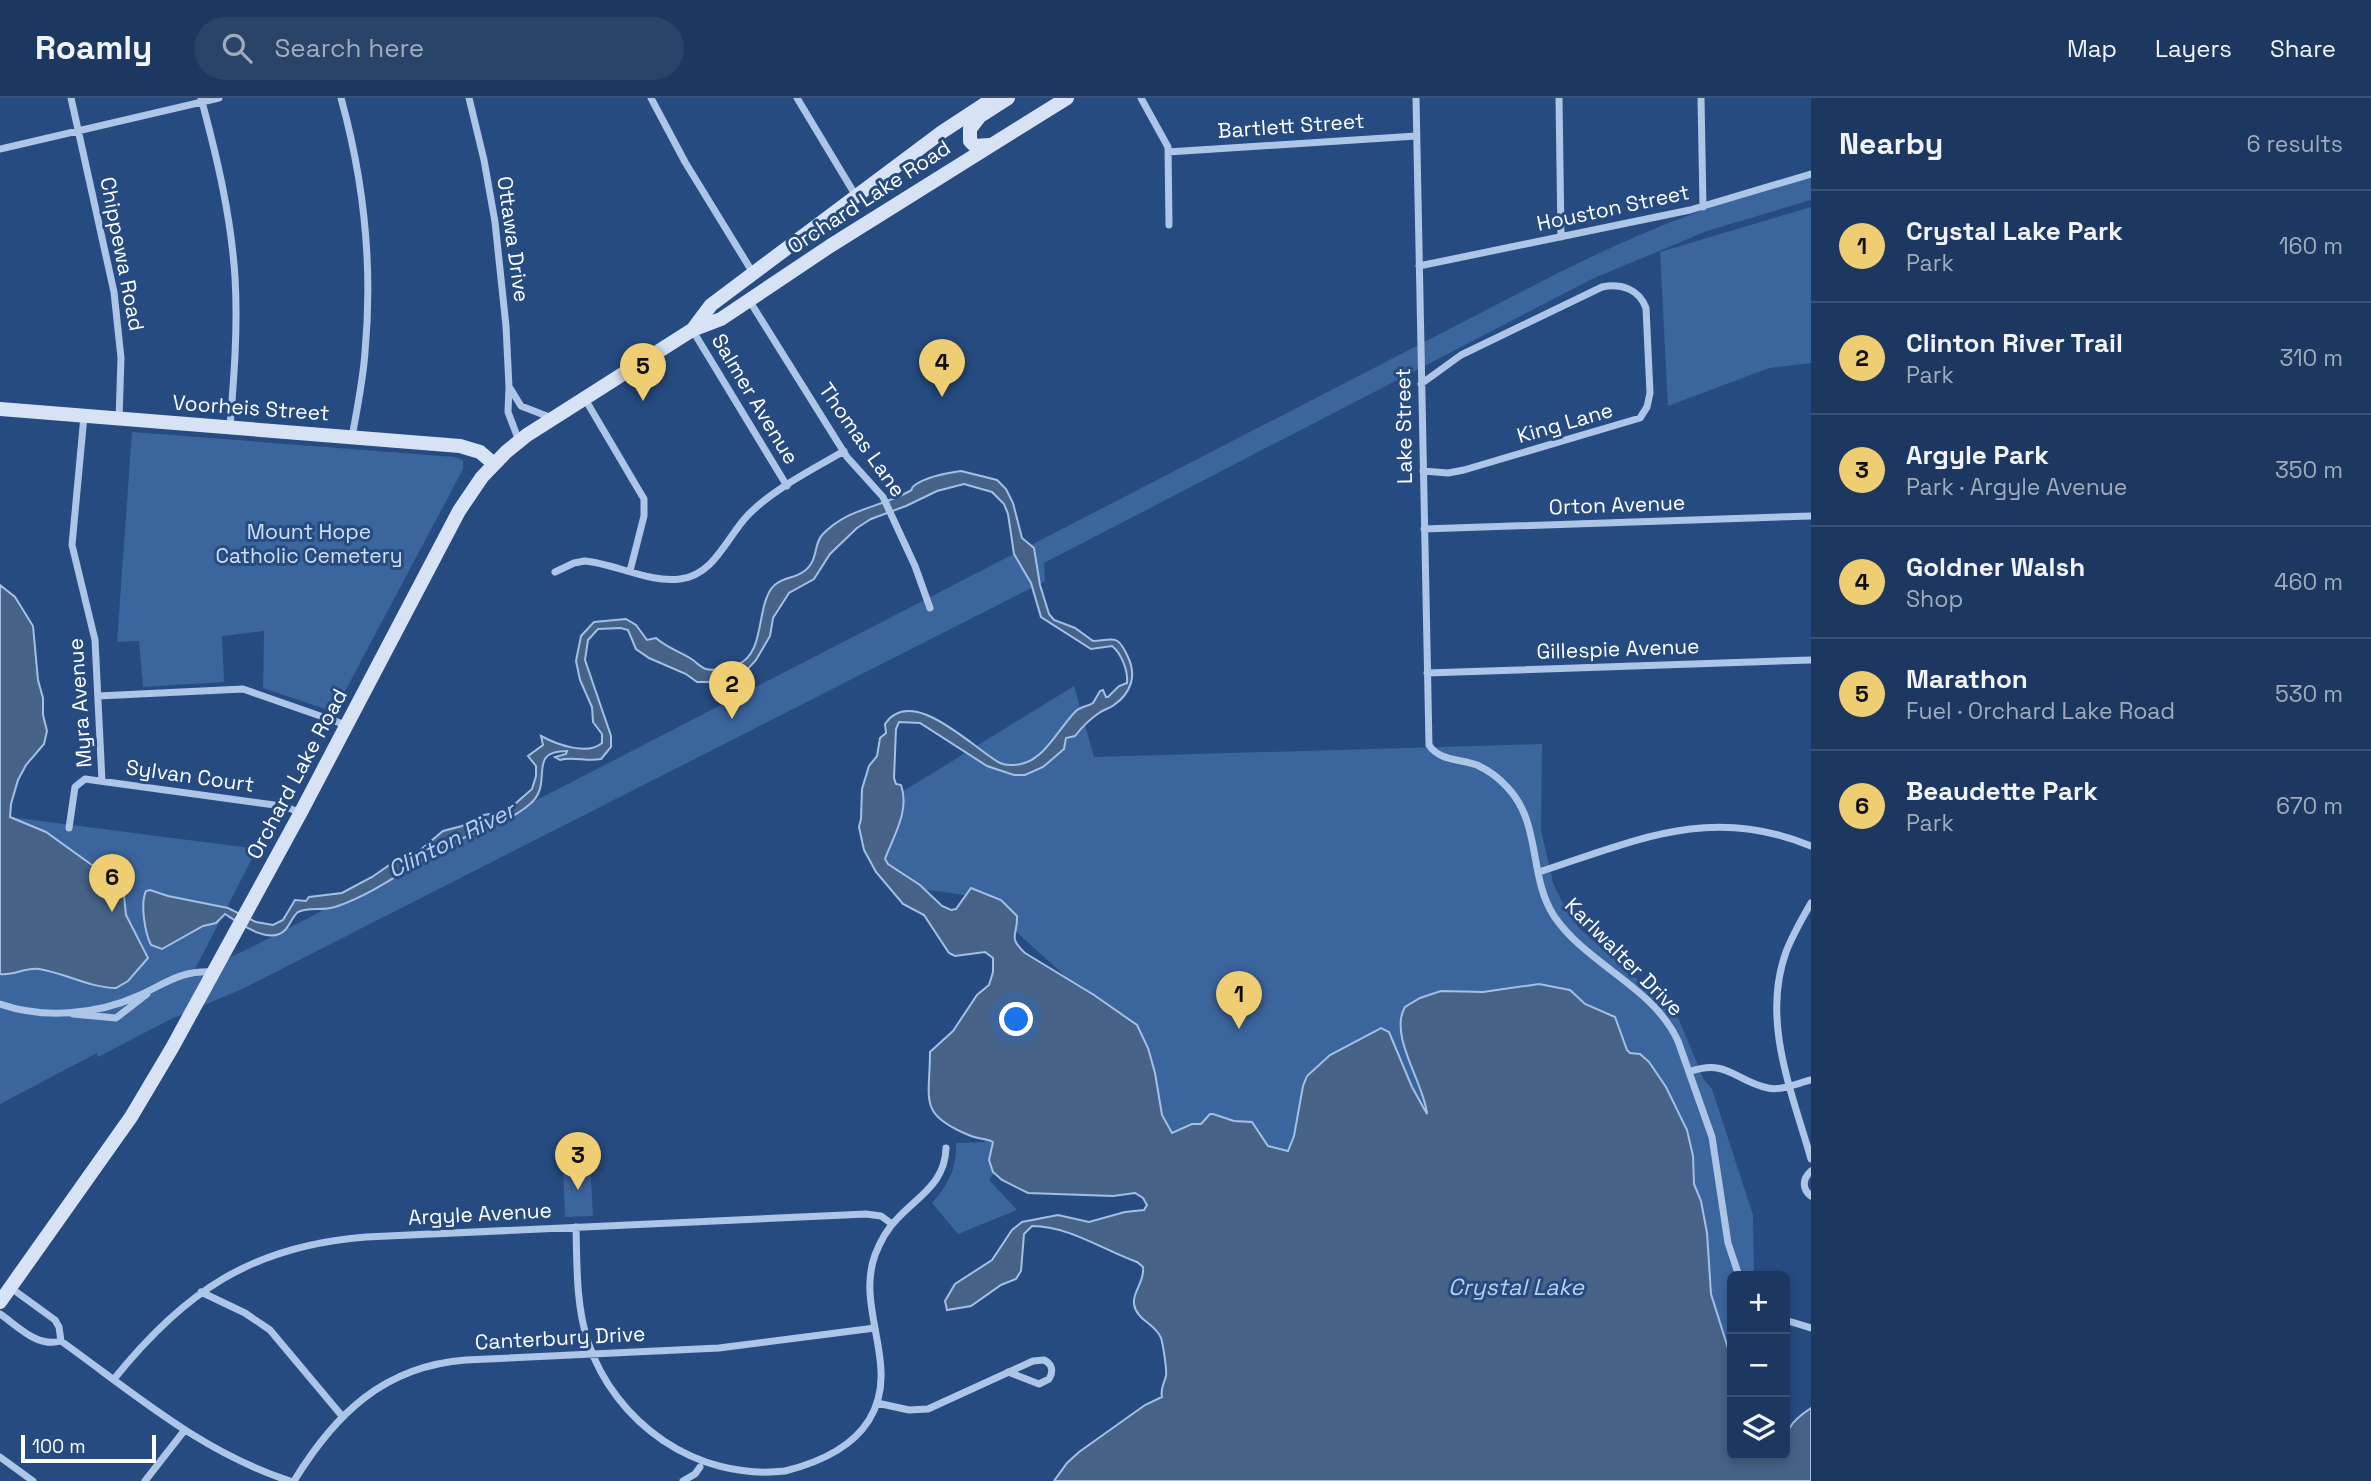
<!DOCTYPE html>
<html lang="en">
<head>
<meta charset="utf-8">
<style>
	body { margin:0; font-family:"Space Grotesk",sans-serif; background:#294369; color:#f1f3f6 }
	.controls { position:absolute; right:21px; bottom:21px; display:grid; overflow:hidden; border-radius:10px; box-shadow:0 4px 10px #0003 }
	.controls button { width:63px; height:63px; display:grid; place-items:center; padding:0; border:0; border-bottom:2px solid #3a5275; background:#1c3860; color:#f1f3f6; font:35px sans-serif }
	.scale { position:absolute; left:21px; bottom:18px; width:135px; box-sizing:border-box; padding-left:7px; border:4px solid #fff; border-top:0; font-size:19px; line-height:24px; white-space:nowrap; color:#fff; -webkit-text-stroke:5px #264b80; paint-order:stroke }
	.you { position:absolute; left:1017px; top:922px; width:24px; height:24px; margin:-18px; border:5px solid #fff; border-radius:50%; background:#1a73e8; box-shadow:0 0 0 10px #1a73e833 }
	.badge { display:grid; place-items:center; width:46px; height:46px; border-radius:50%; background:#eecd73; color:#111; font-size:23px; font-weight:700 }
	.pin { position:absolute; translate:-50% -58px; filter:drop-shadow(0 2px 4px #0008) }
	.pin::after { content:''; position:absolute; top:37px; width:24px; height:21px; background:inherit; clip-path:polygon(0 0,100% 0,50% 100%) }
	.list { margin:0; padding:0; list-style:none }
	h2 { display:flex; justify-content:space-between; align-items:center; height:91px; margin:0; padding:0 28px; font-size:30px }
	h2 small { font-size:23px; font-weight:400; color:#a0acbd }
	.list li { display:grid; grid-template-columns:46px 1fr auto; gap:21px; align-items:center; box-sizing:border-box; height:112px; padding:0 28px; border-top:2px solid #3a5275 }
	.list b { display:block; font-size:26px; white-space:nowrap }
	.list p { margin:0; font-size:23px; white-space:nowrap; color:#a0acbd }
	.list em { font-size:23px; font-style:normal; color:#a0acbd }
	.icon { flex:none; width:38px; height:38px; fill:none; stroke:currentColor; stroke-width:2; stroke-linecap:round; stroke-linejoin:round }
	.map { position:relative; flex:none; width:1811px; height:1383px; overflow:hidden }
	header { display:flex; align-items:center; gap:42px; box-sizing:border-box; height:98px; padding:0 35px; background:#1c3860; border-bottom:2px solid #3a5275 }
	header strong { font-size:33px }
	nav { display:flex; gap:38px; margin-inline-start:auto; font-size:24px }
	.search { width:490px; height:63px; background:#294369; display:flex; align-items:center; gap:18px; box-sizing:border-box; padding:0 24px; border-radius:38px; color:#a0acbd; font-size:26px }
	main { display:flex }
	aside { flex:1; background:#1c3860 }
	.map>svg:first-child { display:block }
	.green { fill:#3b659d }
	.water { fill:#476287; stroke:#a2c0e6; stroke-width:2 }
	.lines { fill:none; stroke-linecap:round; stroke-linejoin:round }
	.street { stroke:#adc5e6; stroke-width:7 }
	.secondary { stroke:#d7e3f5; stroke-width:14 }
	.labels { text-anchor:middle; stroke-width:6; stroke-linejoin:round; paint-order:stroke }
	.street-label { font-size:21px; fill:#fff; stroke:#264b80 }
	.park-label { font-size:21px; fill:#d0e0f5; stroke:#264b80 }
	.water-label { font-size:23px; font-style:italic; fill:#b9d0ed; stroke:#264b80 }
</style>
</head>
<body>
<header>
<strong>Roamly</strong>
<div class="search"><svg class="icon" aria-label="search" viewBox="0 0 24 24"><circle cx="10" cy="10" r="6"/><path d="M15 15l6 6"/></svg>Search here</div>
<nav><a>Map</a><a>Layers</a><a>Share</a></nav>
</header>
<main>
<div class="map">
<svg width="1811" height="1383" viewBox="0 0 1811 1383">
	<rect width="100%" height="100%" fill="#264b80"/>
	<!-- green -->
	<path class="green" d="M 1811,80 L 1811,102 L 1707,133 L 1592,181 L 1044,465 L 1045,483 L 242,891 L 169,922 L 98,959 L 97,955 L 0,1006 L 0,712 L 10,719 L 257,751 L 192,877 L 250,850 L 1560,174 C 1640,134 1724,100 1811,80 Z
		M 1811,109 L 1811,265 L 1769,270 L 1668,308 L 1660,154 Z
		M 132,334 L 455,359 L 463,362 L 463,371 L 334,614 L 263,590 L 264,533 L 222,538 L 224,584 L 143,589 L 139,543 L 117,544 Z
		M 1074,588 L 1094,659 L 1542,646 L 1541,732 L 1553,785 L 1561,802 L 1578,829 L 1677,917 L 1704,982 L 1712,991 L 1753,1117 L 1754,1178 L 1732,1178 L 1732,1287 L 1438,1026 L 1302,1071 L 1016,1043 L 989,1082 L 1017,1112 L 958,1136 L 932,1105 C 948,1087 957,1070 956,1045 L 985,1044 L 985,965 L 1067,962 L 1065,878 L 978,799 L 895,787 L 863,718 Z
		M 590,1066 L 593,1118 L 565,1119 L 563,1067 Z"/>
	<!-- water -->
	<path class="water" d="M 961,373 L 997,382 L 1006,391 L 1013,405 L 1022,440 L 1034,450 L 1040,487 L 1049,516 L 1054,522 L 1075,530 L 1093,543 C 1114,542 1117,535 1128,559 C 1137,578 1131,595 1114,607 C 1109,611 1104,611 1099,615 C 1090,621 1082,629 1075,638 L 1066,640 L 1064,651 L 1043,669 L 1025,677 L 1014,677 L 987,668 L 920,625 L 899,624 L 896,631 L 894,680 L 896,686 L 901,687 C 910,712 894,737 885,761 L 888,766 L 920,787 L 942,808 L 951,812 L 956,811 L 971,790 L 1001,802 L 1017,818 C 1018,838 1007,838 1025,855 L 1094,897 L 1137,927 L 1148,950 L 1155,975 L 1162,1017 L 1172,1035 L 1192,1026 L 1201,1026 L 1210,1016 L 1213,1016 L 1234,1023 L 1252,1024 L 1268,1048 L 1288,1053 L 1294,1038 L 1303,988 L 1307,978 L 1330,957 L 1381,930 L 1389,934 L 1412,989 L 1427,1016 C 1425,987 1388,937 1405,909 L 1420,900 L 1441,893 L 1483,894 L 1539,886 L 1570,892 L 1585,906 L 1615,919 L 1627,952 L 1630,955 L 1640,956 L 1649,964 L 1666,989 L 1687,1032 L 1693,1058 L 1694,1086 L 1701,1103 L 1707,1135 L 1711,1196 L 1732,1263 L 1732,1357 L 1785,1357 C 1785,1331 1790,1324 1811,1310 L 1811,1383 L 1054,1383 L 1067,1365 L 1079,1354 L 1145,1307 L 1162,1299 C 1160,1290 1164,1286 1166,1278 C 1167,1272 1163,1246 1161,1240 C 1156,1226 1136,1222 1134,1206 C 1132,1194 1145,1184 1143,1169 L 1137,1164 C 1103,1152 1069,1128 1032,1128 L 1024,1136 L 1021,1173 L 1016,1181 L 1001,1187 L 971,1208 L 947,1212 L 945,1203 L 955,1186 L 992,1162 L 1012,1132 L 1022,1124 L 1058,1117 L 1089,1124 L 1125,1114 L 1144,1112 L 1147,1107 L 1143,1100 L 1135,1095 L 1113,1098 L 1028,1095 L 1002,1082 L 993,1074 L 989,1062 L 993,1044 C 986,1040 978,1041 971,1038 C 917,1016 930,1003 930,954 L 953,933 L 977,897 L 989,887 L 993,874 L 993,860 L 985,854 L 955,858 L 949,855 L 924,817 L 903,806 L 876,774 L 864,752 L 859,729 L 861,721 L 862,691 L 869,668 L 877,658 L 880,640 L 886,635 L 885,626 C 912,585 975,652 1000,665 C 1006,668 1015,667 1021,666 C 1045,661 1059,630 1075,614 C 1080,608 1087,609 1093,605 L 1100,593 L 1103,592 L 1106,599 L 1108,599 L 1119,588 L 1127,585 C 1128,573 1122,556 1112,548 L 1091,551 L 1041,519 L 1031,485 L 1014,456 L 1008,416 L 1004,406 L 992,394 L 964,386 L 937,393 L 906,408 L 871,421 L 857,430 L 830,456 L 814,481 L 789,495 L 773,520 L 770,538 L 756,562 L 747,572 L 731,581 L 716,584 L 697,584 L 686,576 L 649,560 L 636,551 L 628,532 L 621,530 L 598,531 L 588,542 L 585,562 L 611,638 L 611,649 L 601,661 C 588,664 572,658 560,662 L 555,659 L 566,656 L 567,653 C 525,653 555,685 530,706 C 507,726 475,733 448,747 C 411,767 375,796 335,809 C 322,813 309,809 298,814 C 292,819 290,827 285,832 C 270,848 239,825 225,816 L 216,825 L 203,828 L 162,851 L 151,847 C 145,835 140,806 146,793 L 150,792 L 168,798 L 228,810 L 256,824 L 273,827 L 283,822 L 295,802 L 306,803 L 309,799 L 342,795 L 372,779 L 401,759 L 418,754 L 443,733 L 462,728 L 484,717 L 507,713 L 532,691 L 536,678 L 536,668 L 528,658 L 543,647 L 541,638 C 556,646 587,658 602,645 L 602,636 L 593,624 L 592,609 L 580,582 L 576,563 L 581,538 L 594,524 L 626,521 L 636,527 L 647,542 L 656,540 C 667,550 681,554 693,562 C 697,565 700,569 706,571 C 714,573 729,571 737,567 C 765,555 756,514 771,491 C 778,480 793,481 803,474 C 819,463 813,447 822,437 C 848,410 878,410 908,394 C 916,390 908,392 915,387 C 928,378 946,375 961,373 Z
		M 0,487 L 15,499 L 33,528 L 38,582 L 43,600 L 43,617 L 47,633 L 44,646 L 26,667 L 18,682 L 11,706 L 10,719 L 46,734 L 92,767 L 116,773 L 122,779 L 126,817 L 148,860 L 128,883 L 116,890 C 90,890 65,875 39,871 C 25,869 14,878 0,876 Z"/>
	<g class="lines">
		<!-- street -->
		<path class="street" d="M 71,0 L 114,194 L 121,260 L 119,321
			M 201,0 C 217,59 231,118 235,179 C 238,229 234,279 230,329
			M 341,0 C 364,83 373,168 365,254 C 363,283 357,311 352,339
			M 469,0 L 484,62 L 495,124 L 506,228 L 509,289 L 508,314 L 519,343
			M 651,0 L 685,64 L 753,175
			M 797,0 L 856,98
			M 1141,0 L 1168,49 L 1169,127
			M 1416,0 L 1429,647 C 1439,663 1461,661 1477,667 C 1488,672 1499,680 1507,689 C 1542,725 1528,778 1554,818 C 1587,867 1653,888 1678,943 L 1712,1039 L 1728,1145 L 1739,1178
			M 1559,0 L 1561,139
			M 1701,0 L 1703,109
			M 0,51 L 219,0
			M 1168,54 L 1416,38
			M 1419,168 L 1690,112 L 1811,76
			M 749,202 L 847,359 L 883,399 L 915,468 L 930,510
			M 693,233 L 787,388
			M 1421,286 L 1461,257 L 1602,189 C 1621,185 1639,191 1646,210 L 1650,295 L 1647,309 L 1640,320 L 1464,372 L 1448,375 L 1423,373
			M 510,290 L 521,308 L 552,320
			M 585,301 L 644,401 L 644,418 L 630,473
			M 84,318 L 72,447 L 95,542 L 102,683
			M 1424,431 L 1811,418
			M 555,474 L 574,465 L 585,463 C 616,466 649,485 680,481 C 715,477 727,438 749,416 C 775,390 812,372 844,353
			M 1427,575 L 1811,562
			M 98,598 L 243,591 L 346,627
			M 69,730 L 75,689 L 85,681 L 282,708 L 300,714
			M 1539,774 C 1635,743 1710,706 1811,748
			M 1811,805 C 1802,821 1793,836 1786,854 C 1761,923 1792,994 1811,1061
			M 0,906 C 43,921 96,917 138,898 C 167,885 180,872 214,874
			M 73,916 L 116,920 L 147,896
			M 1689,974 C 1727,960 1735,983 1768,990 C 1781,993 1798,985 1811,982
			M 1811,1073 C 1802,1081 1802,1091 1811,1098
			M 576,1129 C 577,1167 576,1208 588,1244 C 615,1325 696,1383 785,1373 C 817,1365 851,1351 869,1322 C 902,1269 855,1212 875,1157 C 880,1144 887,1131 897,1121 C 918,1098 945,1086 946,1050
			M 11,1190 L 55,1222 L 59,1229 L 61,1243
			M 201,1194 L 245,1215 L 270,1232 L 342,1318
			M 0,1216 C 18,1228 37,1250 61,1243 C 135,1296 201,1354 290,1383
			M 1785,1222 L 1811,1230
			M 114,1281 C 184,1194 251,1148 366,1139 L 866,1116 L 881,1118 L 892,1126
			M 877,1305 L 909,1312 L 928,1311 L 1033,1263 L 1044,1262 C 1052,1266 1054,1273 1049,1281 L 1039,1286 L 1008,1274
			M 0,1359 L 33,1383
			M 145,1383 L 184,1333
			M 294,1383 C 335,1316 384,1268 466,1262 L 719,1250 L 875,1230
			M 683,1383 L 695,1376 L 700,1369"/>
		<!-- secondary -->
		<path class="secondary" d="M 989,47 L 975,48 L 970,43 L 970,31 L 980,18 L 1008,0
			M 693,231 L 711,207 L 942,34 L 994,0
			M 0,311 L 460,348 L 480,354 L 494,366
			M 0,1204 L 131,1019 L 172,950 L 301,714 L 459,413 L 482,379 L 506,354 L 527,337 L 692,232 L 721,221 L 830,148 L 1067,0"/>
	</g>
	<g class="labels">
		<!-- street labels -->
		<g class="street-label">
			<text transform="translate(1291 28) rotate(-4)" y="7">Bartlett Street</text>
			<text transform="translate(869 99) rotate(-33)" y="7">Orchard Lake Road</text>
			<text transform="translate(1613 110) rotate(-12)" y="7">Houston Street</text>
			<text transform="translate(513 141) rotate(82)" y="7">Ottawa Drive</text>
			<text transform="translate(122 156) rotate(79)" y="7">Chippewa Road</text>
			<text transform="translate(755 301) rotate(59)" y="7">Salmer Avenue</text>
			<text transform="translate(251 310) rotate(4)" y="7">Voorheis Street</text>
			<text transform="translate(1565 325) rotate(-16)" y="7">King Lane</text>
			<text transform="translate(1404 328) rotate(-91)" y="7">Lake Street</text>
			<text transform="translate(862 342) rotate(55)" y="7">Thomas Lane</text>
			<text transform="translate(1617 407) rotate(-2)" y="7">Orton Avenue</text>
			<text transform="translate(1618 551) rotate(-2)" y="7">Gillespie Avenue</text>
			<text transform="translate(80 605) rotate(-94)" y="7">Myra Avenue</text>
			<text transform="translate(297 676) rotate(-62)" y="7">Orchard Lake Road</text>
			<text transform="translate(190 678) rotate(8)" y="7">Sylvan Court</text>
			<text transform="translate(1624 859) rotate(45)" y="7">Karlwalter Drive</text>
			<text transform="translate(480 1116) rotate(-3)" y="7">Argyle Avenue</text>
			<text transform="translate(560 1240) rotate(-3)" y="7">Canterbury Drive</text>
		</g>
		<!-- park labels -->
		<g class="park-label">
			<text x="309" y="441">Mount Hope<tspan x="309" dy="24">Catholic Cemetery</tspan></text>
		</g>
		<!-- water labels -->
		<g class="water-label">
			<text transform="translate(451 742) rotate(-27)" y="8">Clinton River</text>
			<text x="1516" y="1197">Crystal Lake</text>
		</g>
	</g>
</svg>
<div class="controls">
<button>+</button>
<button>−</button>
<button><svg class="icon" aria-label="layers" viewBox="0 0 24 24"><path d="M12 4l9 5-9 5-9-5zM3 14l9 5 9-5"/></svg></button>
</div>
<div class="scale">100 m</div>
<div class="you"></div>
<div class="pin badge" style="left:1239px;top:931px">1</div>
<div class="pin badge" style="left:732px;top:621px">2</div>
<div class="pin badge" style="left:578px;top:1092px">3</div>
<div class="pin badge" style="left:942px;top:299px">4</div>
<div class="pin badge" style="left:643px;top:303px">5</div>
<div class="pin badge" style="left:112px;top:814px">6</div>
</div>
<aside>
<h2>Nearby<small>6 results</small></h2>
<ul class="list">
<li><span class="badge">1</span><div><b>Crystal Lake Park</b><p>Park</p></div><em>160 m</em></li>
<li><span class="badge">2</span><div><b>Clinton River Trail</b><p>Park</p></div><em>310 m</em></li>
<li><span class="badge">3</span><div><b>Argyle Park</b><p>Park · Argyle Avenue</p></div><em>350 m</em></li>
<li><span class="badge">4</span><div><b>Goldner Walsh</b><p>Shop</p></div><em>460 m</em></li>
<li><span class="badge">5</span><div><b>Marathon</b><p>Fuel · Orchard Lake Road</p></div><em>530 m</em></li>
<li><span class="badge">6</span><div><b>Beaudette Park</b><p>Park</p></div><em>670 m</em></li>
</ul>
</aside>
</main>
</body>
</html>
